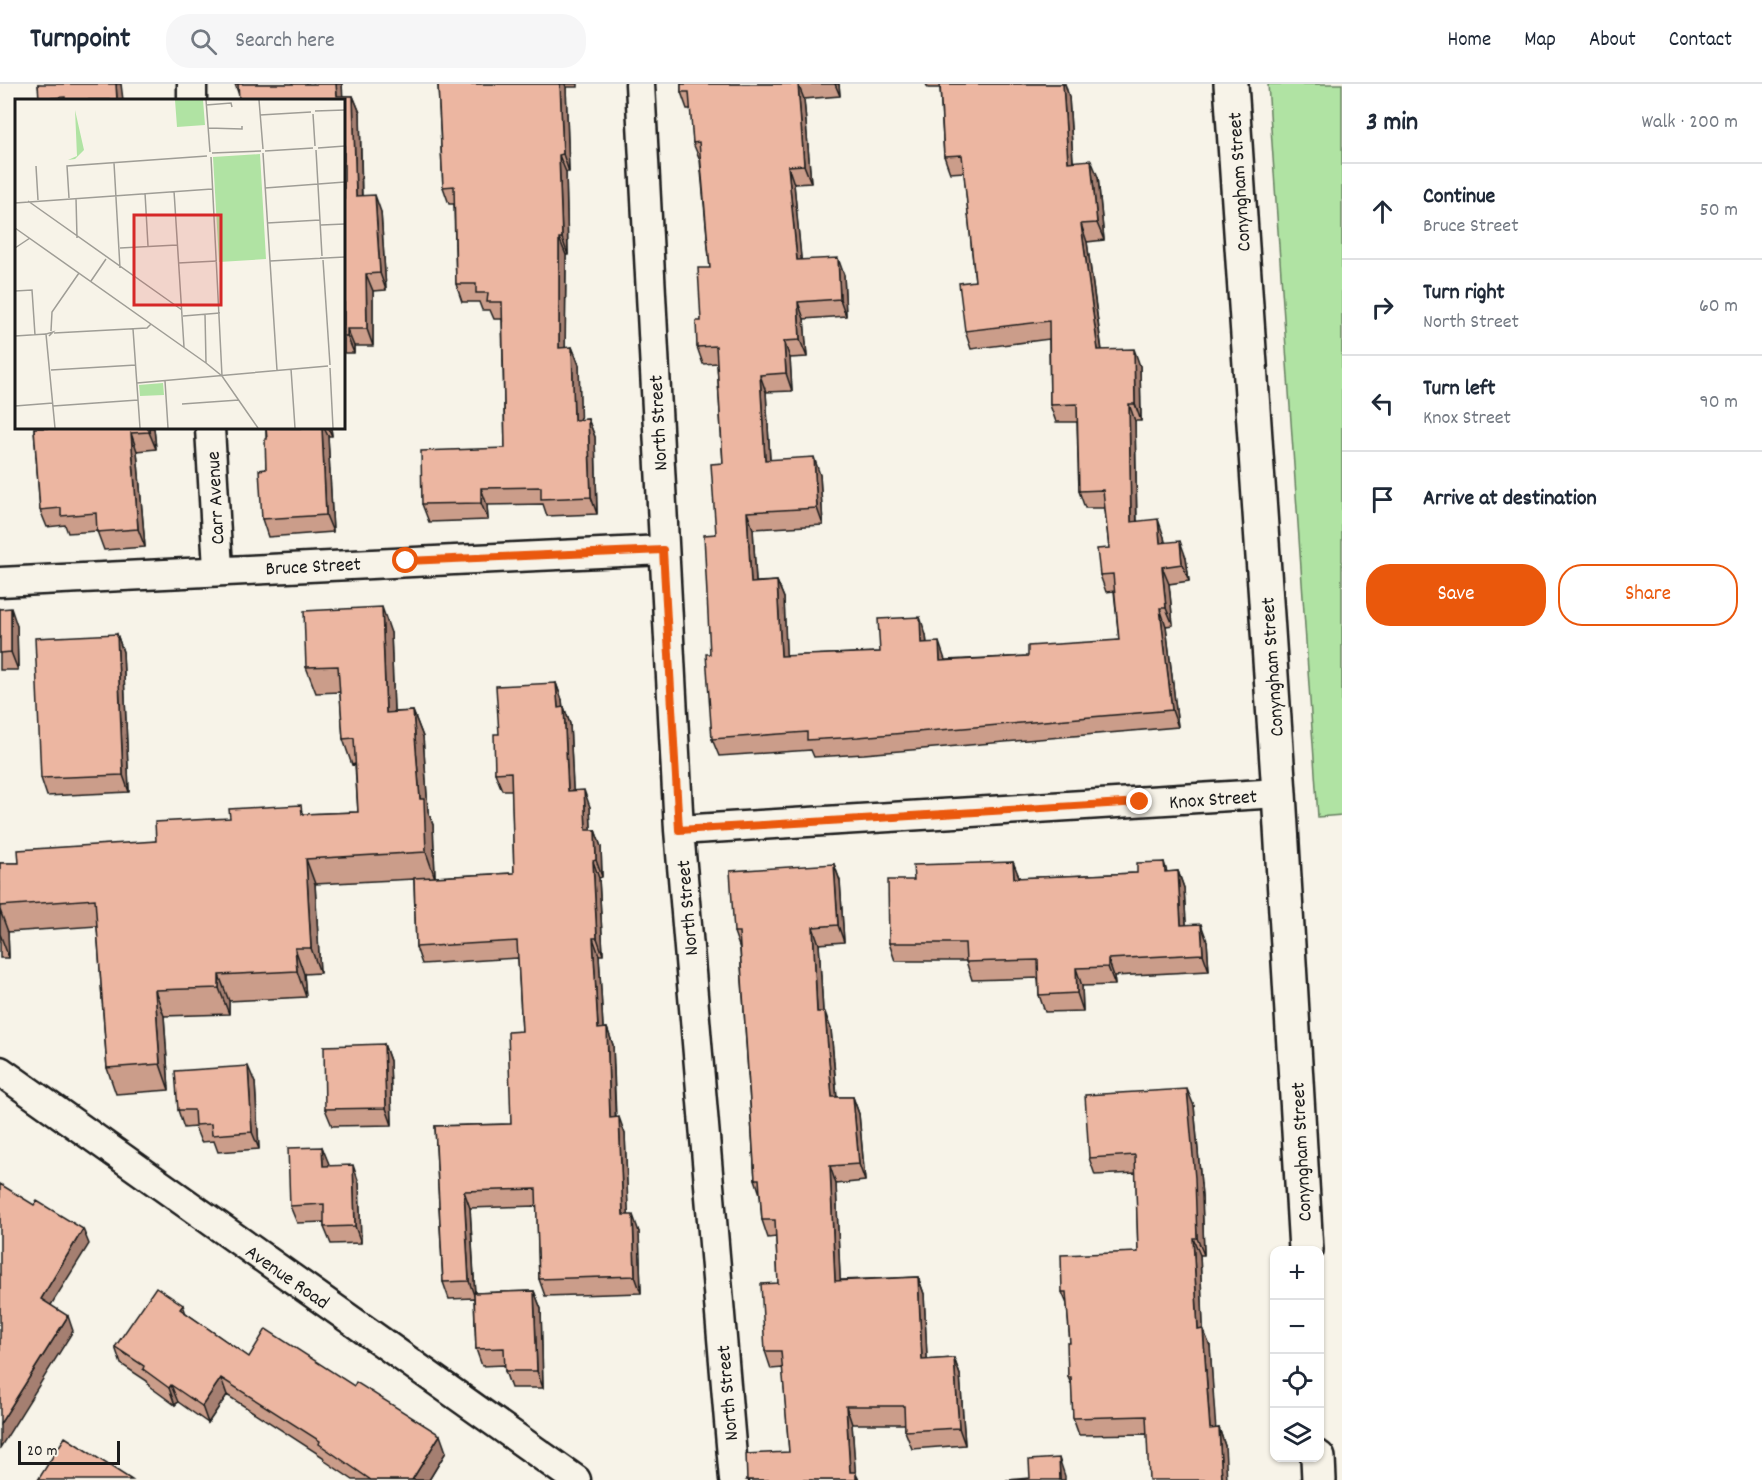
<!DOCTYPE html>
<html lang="en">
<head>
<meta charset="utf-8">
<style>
	body { margin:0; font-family:Dekko,sans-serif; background:#f6f6f7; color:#1f2937 }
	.controls { position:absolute; right:18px; bottom:18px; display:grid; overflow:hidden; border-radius:12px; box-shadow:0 2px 4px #0004 }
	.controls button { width:54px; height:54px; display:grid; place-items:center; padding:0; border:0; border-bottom:2px solid #e0e1e3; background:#fff; color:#1f2937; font:30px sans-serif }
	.scale { position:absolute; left:18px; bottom:15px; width:102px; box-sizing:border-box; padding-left:6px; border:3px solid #1c1c1c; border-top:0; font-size:16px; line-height:21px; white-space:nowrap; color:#1c1c1c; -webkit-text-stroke:4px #f7f3e8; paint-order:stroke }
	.stop { position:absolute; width:18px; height:18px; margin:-14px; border:4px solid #ea580c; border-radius:50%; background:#fff }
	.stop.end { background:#ea580c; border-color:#fff; box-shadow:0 2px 6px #0008 }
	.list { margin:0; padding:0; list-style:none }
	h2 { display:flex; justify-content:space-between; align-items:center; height:78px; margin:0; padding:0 24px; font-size:26px }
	h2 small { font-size:20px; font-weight:400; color:#747a83 }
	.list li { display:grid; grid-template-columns:39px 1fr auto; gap:18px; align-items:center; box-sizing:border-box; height:96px; padding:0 24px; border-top:2px solid #e0e1e3 }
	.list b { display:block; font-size:22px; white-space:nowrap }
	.list p { margin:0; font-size:20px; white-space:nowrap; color:#747a83 }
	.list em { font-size:20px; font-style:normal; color:#747a83 }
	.actions { display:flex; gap:12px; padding:18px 24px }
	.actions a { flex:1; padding:14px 0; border:2px solid #ea580c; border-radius:24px; text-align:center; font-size:21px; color:#ea580c }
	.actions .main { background:#ea580c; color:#fff }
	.icon { flex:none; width:33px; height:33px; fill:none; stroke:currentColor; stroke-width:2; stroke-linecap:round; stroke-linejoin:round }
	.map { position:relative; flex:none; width:1342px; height:1396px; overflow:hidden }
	header { display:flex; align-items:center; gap:36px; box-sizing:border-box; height:84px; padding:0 30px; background:#fff; border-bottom:2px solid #e0e1e3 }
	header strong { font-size:28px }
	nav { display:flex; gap:33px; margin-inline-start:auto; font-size:21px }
	.search { width:420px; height:54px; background:#f6f6f7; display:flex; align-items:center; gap:15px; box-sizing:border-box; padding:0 21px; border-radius:24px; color:#747a83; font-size:22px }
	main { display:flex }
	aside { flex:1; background:#fff }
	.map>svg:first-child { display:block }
	.green { fill:#b0e3a3; stroke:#668060; stroke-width:1.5 }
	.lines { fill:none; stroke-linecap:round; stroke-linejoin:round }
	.street-casing { stroke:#1c1c1c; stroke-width:33 }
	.secondary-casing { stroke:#1c1c1c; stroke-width:38 }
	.street { stroke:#f7f3e8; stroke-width:28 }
	.secondary { stroke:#f7f3e8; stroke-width:33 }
	.wall { fill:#cb9d8a; stroke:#1c1c1c; stroke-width:1.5 }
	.shaded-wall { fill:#a57f71; stroke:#1c1c1c; stroke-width:1.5 }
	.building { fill:#ecb6a1; stroke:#1c1c1c; stroke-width:1.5 }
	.route { stroke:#ea580c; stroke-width:8 }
	.labels { text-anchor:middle; stroke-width:4.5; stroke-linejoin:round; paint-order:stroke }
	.street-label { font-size:20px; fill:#1c1c1c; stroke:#f7f3e8 }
	.inset-road { fill:none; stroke:#9f9d96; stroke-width:1.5 }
	.view { fill:#d62828; fill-opacity:0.15; stroke:#d62828; stroke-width:3 }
	.inset-edge { fill:none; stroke:#1c1c1c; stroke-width:3 }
</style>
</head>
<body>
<header>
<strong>Turnpoint</strong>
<div class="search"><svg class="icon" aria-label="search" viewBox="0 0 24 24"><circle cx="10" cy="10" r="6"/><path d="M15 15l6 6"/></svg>Search here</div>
<nav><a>Home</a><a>Map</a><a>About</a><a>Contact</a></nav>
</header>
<main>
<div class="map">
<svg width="1342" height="1396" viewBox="0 0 1342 1396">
	<rect width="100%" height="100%" fill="#f7f3e8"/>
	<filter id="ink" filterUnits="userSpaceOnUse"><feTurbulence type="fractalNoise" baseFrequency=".0167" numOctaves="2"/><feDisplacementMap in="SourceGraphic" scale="12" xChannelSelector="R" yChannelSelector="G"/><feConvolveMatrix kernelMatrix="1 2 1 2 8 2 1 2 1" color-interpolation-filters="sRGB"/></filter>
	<g filter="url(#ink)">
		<!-- green -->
		<path class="green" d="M 1268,0 L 1342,0 L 1342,731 L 1318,733 Z"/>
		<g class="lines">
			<defs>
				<path id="street" d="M 192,0 L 192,16
					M 640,0 L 679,746 L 734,1396
					M 210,344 L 218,485
					M 0,498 L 663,466
					M 679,746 L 1279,709
					M 0,987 L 576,1396"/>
				<path id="secondary" d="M 1231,0 L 1279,709 L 1306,1166
					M 1318,1374 L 1319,1396"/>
			</defs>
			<!-- street casing -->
			<use href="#street" class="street-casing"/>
			<!-- secondary casing -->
			<use href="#secondary" class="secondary-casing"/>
			<!-- street -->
			<use href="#street" class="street"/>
			<!-- secondary -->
			<use href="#secondary" class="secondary"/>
		</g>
		<!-- wall -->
		<path class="wall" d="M 38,0 L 123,16 L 40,16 Z
			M 235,0 L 342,0 L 342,12 L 353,12 L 360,29 L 362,112 L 381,128 L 386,206 L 373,207 L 373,262 L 354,262 L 354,269 L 344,269 L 344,16 L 239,11 Z
			M 438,0 L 578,0 L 578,3 L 566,3 L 569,88 L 566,88 L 568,171 L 566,171 L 565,264 L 572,263 L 579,281 L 580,336 L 588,335 L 595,353 L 597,430 L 547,432 L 543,420 L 487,421 L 488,436 L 429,438 L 422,420 L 505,364 L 502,235 L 494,235 L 490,226 L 482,226 L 479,218 L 462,218 L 456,200 L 454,120 L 449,120 L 443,103 Z
			M 681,0 L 839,0 L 840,12 L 804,15 L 811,99 L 794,100 L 801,176 L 844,191 L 846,232 L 804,235 L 807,273 L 790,274 L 792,307 L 766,308 L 770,376 L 820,391 L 823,441 L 753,445 L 756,498 L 777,497 L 784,514 L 786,572 L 880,568 L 926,551 L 927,559 L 945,576 L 1028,572 L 1119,556 L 1114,507 L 1106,508 L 1100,491 L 1109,464 L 1105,424 L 1085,424 L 1079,407 L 1077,338 L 1056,338 L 1050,321 L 1049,255 L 971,265 L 965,247 L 975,197 L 964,88 L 950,89 L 944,72 L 940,4 L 928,4 L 926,0 L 1065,0 L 1069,13 L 1073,77 L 1098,93 L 1104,156 L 1087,158 L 1102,266 L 1140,282 L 1141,337 L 1135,337 L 1137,437 L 1164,453 L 1165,458 L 1186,474 L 1189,497 L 1169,500 L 1173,541 L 1166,542 L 1178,643 L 864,670 L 814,673 L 811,666 L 719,672 L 712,655 L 710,570 L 716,450 L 723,379 L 717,279 L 703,280 L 697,263 L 710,184 L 700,76 L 693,59 L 691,25 L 687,25 L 681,8 Z
			M 34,344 L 154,344 L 156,365 L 137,367 L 145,463 L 104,466 L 97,447 L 68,449 L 65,441 L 47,443 L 40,426 Z
			M 266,344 L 331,344 L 332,352 L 328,352 L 333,448 L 268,453 L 262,435 L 266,385 Z
			M 0,525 L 17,542 L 18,586 L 0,586 Z
			M 391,549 L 394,628 L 413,627 L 423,653 L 428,727 L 433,741 L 435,793 L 514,789 L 512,706 L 502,706 L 495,689 L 499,650 L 556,599 L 562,616 L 563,623 L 564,623 L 570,640 L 573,706 L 590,723 L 591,746 L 595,746 L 601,763 L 602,793 L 599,794 L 603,871 L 599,871 L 603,944 L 607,944 L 613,961 L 616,1033 L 625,1050 L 628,1131 L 639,1148 L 641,1209 L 545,1212 L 539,1195 L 537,1122 L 470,1124 L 475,1209 L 534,1207 L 541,1225 L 543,1304 L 511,1304 L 505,1287 L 504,1281 L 482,1282 L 476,1265 L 474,1214 L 449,1215 L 443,1198 L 435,1042 L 511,1040 L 522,947 L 518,874 L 422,880 L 416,863 L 414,795 L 315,800 L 320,889 L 304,890 L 306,913 L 229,917 L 229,930 L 164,932 L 169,1006 L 116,1010 L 107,984 L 97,842 L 8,848 L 9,874 L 0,874 L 0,779 L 19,779 L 156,757 L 304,730 L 358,728 L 355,680 L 352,681 L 343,655 L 340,608 L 316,609 L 306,583 Z
			M 117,550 L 123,568 L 129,708 L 47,712 L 41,694 Z
			M 1013,778 L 1019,794 L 1137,789 L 1164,778 L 1167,788 L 1178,787 L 1184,804 L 1186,840 L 1207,857 L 1209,887 L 1114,892 L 1115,901 L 1082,902 L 1083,927 L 1045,928 L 1039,911 L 1038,894 L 972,896 L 966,877 L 895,877 L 889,859 L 914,796 Z
			M 834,780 L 840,797 L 844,858 L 819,860 L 823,928 L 831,945 L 837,1013 L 853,1013 L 859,1030 L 865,1097 L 836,1100 L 840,1196 L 918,1193 L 924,1210 L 927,1276 L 954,1274 L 960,1291 L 965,1361 L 912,1365 L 905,1347 L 905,1340 L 852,1340 L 855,1388 L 859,1396 L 747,1396 L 789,1368 L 783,1284 L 771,1285 L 765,1267 L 778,1199 L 776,1153 L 768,1154 L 762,1136 L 760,1110 L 755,1095 L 740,865 L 734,848 Z
			M 384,960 L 390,977 L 392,1041 L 332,1042 L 325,1025 Z
			M 255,999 L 259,1065 L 218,1068 L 214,1057 L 201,1058 L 195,1043 L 184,1044 L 178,1026 Z
			M 1194,1022 L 1202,1112 L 1204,1171 L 1200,1171 L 1203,1245 L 1210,1262 L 1215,1345 L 1219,1344 L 1225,1362 L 1147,1350 L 1079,1351 L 1073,1334 L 1072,1302 L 1068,1293 L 1070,1259 L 1067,1220 L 1062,1208 L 1138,1168 L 1136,1089 L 1095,1091 L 1089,1074 Z
			M 322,1063 L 329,1082 L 359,1099 L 361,1159 L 331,1160 L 324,1143 L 324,1138 L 297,1139 L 290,1122 Z
			M 186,1229 L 249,1273 L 446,1368 L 429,1396 L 353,1396 L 325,1377 L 323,1373 L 227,1311 L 208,1339 L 178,1318 L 175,1321 L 149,1302 L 147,1297 L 121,1280 L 115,1263 Z"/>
		<!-- shaded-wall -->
		<path class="shaded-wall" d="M 116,0 L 121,0 L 123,16 L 117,16 Z
			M 336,0 L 342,0 L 343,16 L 337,12 Z
			M 560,0 L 565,0 L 566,3 L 569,88 L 563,70 Z
			M 798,0 L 804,15 L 811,99 L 804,81 Z
			M 835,0 L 839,0 L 840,12 Z
			M 1063,0 L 1065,0 L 1069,13 L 1074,95 L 1068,78 Z
			M 353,12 L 360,29 L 362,129 L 356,112 Z
			M 559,71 L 566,88 L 568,171 L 562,154 Z
			M 1091,76 L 1098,93 L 1104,156 L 1097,139 Z
			M 788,82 L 794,100 L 803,194 L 797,176 Z
			M 375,111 L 381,128 L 386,206 L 380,189 Z
			M 1081,140 L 1087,158 L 1104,283 L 1098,266 Z
			M 559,154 L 566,171 L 565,281 L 559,264 Z
			M 838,174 L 844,191 L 846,232 L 840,215 Z
			M 366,190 L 373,207 L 373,262 L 367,245 Z
			M 798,218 L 804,235 L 807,273 L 800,256 Z
			M 347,245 L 354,262 L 354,269 L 347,252 Z
			M 784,257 L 790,274 L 792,307 L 786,289 Z
			M 572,263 L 579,281 L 581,353 L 574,336 Z
			M 1134,265 L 1140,282 L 1141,337 L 1135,320 Z
			M 760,291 L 766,308 L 771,394 L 765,376 Z
			M 1129,320 L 1135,337 L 1137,455 L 1131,438 Z
			M 588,335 L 595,353 L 597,430 L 591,413 Z
			M 149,344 L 154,344 L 156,365 L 149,348 Z
			M 322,344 L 324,344 L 328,352 L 333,448 L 326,431 Z
			M 328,344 L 331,344 L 332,352 Z
			M 131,349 L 137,367 L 145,463 L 138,445 Z
			M 814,373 L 820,391 L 823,441 L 817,424 Z
			M 481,404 L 487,421 L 488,436 L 481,419 Z
			M 747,428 L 753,445 L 757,516 L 751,499 Z
			M 1158,435 L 1164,453 L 1167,476 L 1160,459 Z
			M 1180,457 L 1186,474 L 1189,497 L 1182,480 Z
			M 1162,483 L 1169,500 L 1173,541 L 1166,524 Z
			M 777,497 L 784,514 L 787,590 L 781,572 Z
			M 382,523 L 391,549 L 395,654 L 386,629 Z
			M 11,524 L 17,542 L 18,586 L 11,568 Z
			M 1160,524 L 1166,542 L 1178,643 L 1172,626 Z
			M 920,533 L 926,551 L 928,577 L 921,559 Z
			M 117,550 L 123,568 L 129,708 L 123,691 Z
			M 939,558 L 945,576 L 946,594 L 940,577 Z
			M 556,599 L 562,616 L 564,641 L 558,624 Z
			M 564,623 L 570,640 L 574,724 L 568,707 Z
			M 413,627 L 423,653 L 428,727 L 433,741 L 435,794 L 426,768 L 420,715 Z
			M 584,706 L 590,723 L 592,763 L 586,746 Z
			M 595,746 L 601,763 L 602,793 L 596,776 Z
			M 306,775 L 315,800 L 320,889 L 311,864 Z
			M 593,777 L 599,794 L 603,871 L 597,854 Z
			M 1013,778 L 1020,795 L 1014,794 Z
			M 834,780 L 840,797 L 844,858 L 838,841 Z
			M 1178,787 L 1184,804 L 1187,858 L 1181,841 Z
			M 0,826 L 8,848 L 9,874 L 0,850 Z
			M 1201,840 L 1207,857 L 1209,887 L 1203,870 Z
			M 813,843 L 819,860 L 824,945 L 817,928 Z
			M 593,854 L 599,871 L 604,962 L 598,945 Z
			M 295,864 L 304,890 L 306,913 L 297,887 Z
			M 1108,875 L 1114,892 L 1115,901 L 1108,883 Z
			M 1076,884 L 1082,902 L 1083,927 L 1077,909 Z
			M 219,891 L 229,917 L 229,930 L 219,904 Z
			M 155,906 L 164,932 L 169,1006 L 160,980 Z
			M 825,928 L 831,945 L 838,1030 L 832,1013 Z
			M 607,944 L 613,961 L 616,1051 L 610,1034 Z
			M 384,960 L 390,977 L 392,1041 L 386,1024 Z
			M 248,982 L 255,999 L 259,1065 L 252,1048 Z
			M 1187,1005 L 1194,1022 L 1202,1112 L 1204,1171 L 1197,1154 Z
			M 853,1013 L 859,1030 L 865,1097 L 859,1080 Z
			M 619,1033 L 625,1050 L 629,1148 L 623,1131 Z
			M 322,1063 L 329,1080 L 329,1100 L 323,1082 Z
			M 353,1081 L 359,1099 L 361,1159 L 355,1142 Z
			M 830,1082 L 836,1100 L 841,1214 L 835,1197 Z
			M 464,1107 L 470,1124 L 475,1214 L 469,1197 Z
			M 633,1131 L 639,1148 L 641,1209 L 635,1192 Z
			M 83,1145 L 89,1160 L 46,1229 L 41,1215 Z
			M 1193,1154 L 1200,1171 L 1204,1263 L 1198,1246 Z
			M 918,1193 L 924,1210 L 928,1294 L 922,1276 Z
			M 534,1207 L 541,1225 L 543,1304 L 537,1287 Z
			M 183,1221 L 189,1239 L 180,1225 Z
			M 68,1232 L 73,1247 L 0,1364 L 0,1340 Z
			M 1203,1245 L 1210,1262 L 1217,1362 L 1210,1345 Z
			M 954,1274 L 960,1291 L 965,1361 L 959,1344 Z
			M 221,1294 L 227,1311 L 208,1339 L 202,1322 Z
			M 171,1301 L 178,1318 L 175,1321 L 169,1304 Z
			M 846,1322 L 852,1340 L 856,1396 L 850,1388 Z
			M 1219,1344 L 1225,1362 L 1227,1396 L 1222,1396 Z
			M 440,1351 L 446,1368 L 429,1396 L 412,1396 Z
			M 1059,1374 L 1065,1392 L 1065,1396 L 1060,1396 Z"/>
		<!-- building -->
		<path class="building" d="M 38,0 L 116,0 L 117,16 L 65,16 L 65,13 L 39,15 Z
			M 238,0 L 336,0 L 337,12 L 353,12 L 356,112 L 375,111 L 380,189 L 366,190 L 367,245 L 347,245 L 347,252 L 344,252 L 344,16 L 239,16 Z
			M 438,0 L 560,0 L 563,70 L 559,71 L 562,154 L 559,154 L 559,264 L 572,263 L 574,336 L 588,335 L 591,413 L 541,415 L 541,403 L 481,404 L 481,419 L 422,420 L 421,367 L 505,364 L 502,218 L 487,218 L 488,209 L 476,209 L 476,200 L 456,200 L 454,102 L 443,103 Z
			M 681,0 L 798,0 L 804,81 L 788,82 L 797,176 L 838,174 L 840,215 L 798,218 L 800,256 L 784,257 L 786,289 L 760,291 L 765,376 L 814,373 L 817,424 L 747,428 L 751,499 L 777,497 L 781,572 L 880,568 L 878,535 L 920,533 L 921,559 L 939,558 L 940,577 L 1028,572 L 1028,562 L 1119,556 L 1113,490 L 1100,491 L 1097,465 L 1109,464 L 1103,406 L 1079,407 L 1077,320 L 1050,321 L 1049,237 L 965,247 L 959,199 L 975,197 L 962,71 L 944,72 L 940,0 L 1063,0 L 1068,78 L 1091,76 L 1097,139 L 1081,140 L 1098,266 L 1134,265 L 1135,320 L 1129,320 L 1131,438 L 1158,435 L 1160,459 L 1180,457 L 1182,480 L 1162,483 L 1166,524 L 1160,524 L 1172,626 L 858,653 L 807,656 L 807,648 L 712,655 L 706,570 L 710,570 L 704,451 L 716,450 L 711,380 L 723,379 L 716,262 L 697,263 L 696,237 L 701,237 L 698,184 L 710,184 L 699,58 L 693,59 L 689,8 L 681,8 Z
			M 34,344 L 149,344 L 149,348 L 131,349 L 138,445 L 97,448 L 96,429 L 61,432 L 61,424 L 40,426 Z
			M 266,344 L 322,344 L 326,431 L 262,435 L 259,386 L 266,385 L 265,355 L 267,355 Z
			M 382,523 L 386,629 L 413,627 L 420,715 L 424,715 L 426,768 L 306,775 L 311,864 L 295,864 L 297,887 L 219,891 L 219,904 L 155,906 L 160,980 L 107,984 L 95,815 L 0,822 L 0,779 L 19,779 L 18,766 L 156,757 L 155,738 L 230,734 L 229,725 L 301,721 L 302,730 L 358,728 L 354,654 L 343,655 L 338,582 L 306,583 L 304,527 Z
			M 11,524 L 11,568 L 0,569 L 0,525 Z
			M 117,550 L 123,691 L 41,694 L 35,554 Z
			M 556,599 L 558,624 L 564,623 L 568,707 L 584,706 L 586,746 L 595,746 L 596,776 L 593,777 L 597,854 L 593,854 L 598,945 L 607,944 L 610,1034 L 619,1033 L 623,1131 L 633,1131 L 635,1192 L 539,1195 L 536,1105 L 464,1107 L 469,1197 L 443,1198 L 435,1042 L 511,1040 L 508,948 L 522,947 L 517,857 L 416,863 L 414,794 L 514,789 L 511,688 L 495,689 L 494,650 L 499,650 L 496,602 Z
			M 1013,778 L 1014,794 L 1137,789 L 1137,779 L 1164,778 L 1165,788 L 1178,787 L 1181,841 L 1201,840 L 1203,870 L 1108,875 L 1108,883 L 1076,884 L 1077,909 L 1039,911 L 1038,876 L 966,878 L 965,859 L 889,859 L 888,796 L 914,796 L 913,781 Z
			M 834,780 L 838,841 L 813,843 L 817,928 L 825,928 L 832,1013 L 853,1013 L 859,1080 L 830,1082 L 835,1197 L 918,1193 L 922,1276 L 954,1274 L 959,1344 L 905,1347 L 904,1322 L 846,1322 L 850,1388 L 856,1388 L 856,1396 L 747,1396 L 746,1370 L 789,1368 L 781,1267 L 765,1267 L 761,1200 L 778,1199 L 775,1136 L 762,1136 L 759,1095 L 755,1095 L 739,848 L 734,848 L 730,787 Z
			M 384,960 L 386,1024 L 325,1025 L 324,962 Z
			M 248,982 L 252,1048 L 212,1051 L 211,1040 L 195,1041 L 194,1026 L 178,1026 L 175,987 Z
			M 1187,1005 L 1195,1094 L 1197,1154 L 1193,1154 L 1198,1246 L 1203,1245 L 1210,1345 L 1219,1344 L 1222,1396 L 1149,1396 L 1146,1332 L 1073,1334 L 1071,1293 L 1068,1293 L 1067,1259 L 1070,1259 L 1066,1208 L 1062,1208 L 1061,1171 L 1138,1168 L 1135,1071 L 1089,1074 L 1085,1011 Z
			M 322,1063 L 323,1082 L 353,1081 L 355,1142 L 324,1143 L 324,1120 L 290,1122 L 288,1064 Z
			M 0,1100 L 34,1121 L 37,1117 L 83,1145 L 41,1215 L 68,1232 L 0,1340 Z
			M 156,1203 L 183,1221 L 180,1225 L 249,1273 L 266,1245 L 354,1302 L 356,1298 L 440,1351 L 412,1396 L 371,1396 L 319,1360 L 320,1357 L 221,1294 L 202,1322 L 171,1301 L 169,1304 L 143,1285 L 144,1282 L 115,1263 Z
			M 534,1207 L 537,1287 L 505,1287 L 504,1264 L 476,1265 L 474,1209 Z
			M 65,1353 L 132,1396 L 38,1396 Z
			M 1059,1374 L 1060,1396 L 1006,1396 L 1030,1394 L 1029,1376 Z"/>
	</g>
	<g class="lines" filter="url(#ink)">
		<!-- route -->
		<path class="route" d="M 406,477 L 663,466 L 679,746 L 1140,718"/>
	</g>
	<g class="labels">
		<!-- street labels -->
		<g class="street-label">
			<text transform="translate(1238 98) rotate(-94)" y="7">Conyngham Street</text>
			<text transform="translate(657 339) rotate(-93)" y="7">North Street</text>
			<text transform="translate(214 414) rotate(-93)" y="7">Carr Avenue</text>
			<text transform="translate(313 481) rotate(-3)" y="7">Bruce Street</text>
			<text transform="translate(1271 583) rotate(-94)" y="7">Conyngham Street</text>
			<text transform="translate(1213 714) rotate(-4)" y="7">Knox Street</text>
			<text transform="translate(686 824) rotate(-95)" y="7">North Street</text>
			<text transform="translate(1300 1068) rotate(-93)" y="7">Conyngham Street</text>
			<text transform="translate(288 1192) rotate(35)" y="7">Avenue Road</text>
			<text transform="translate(726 1309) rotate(-95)" y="7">North Street</text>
		</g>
	</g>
	<!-- overview -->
	<g transform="translate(15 15)">
		<rect width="330" height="330" fill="#f7f3e8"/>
		<path d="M 160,1 L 188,1 L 190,26 L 162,28 ZM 60,11 L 69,51 L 60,60 L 53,61 L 62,57 ZM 245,55 L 251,160 L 204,163 L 198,58 ZM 148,284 L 149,296 L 125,297 L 124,286 Z" fill="#b0e3a3"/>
		<path class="inset-road" d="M 191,1 L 195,53M 244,1 L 248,50M 191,6 L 216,4 L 217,8M 300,12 L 330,11M 298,15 L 300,47M 245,16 L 296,13M 193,29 L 227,30 L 227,27M 303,49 L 330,47M 301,51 L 307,157M 250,52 L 298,49M 197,54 L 246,52M 248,54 L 262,271M 196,58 L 207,277M 99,64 L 105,169M 21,67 L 23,101M 250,89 L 330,83M 159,92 L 169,248M 130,94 L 133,147M 54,99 L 52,67 L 192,57M 61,99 L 62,139M 13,102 L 167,211M 0,104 L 197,90M 252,124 L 305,121M 306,126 L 330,125M 0,129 L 191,264 L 207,277 L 243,329M 0,149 L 15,139M 105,149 L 162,146M 310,159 L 330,158M 308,161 L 315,266M 255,162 L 310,159 L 305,159M 163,164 L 202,162M 76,182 L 91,160M 0,192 L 17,191 L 20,236M 190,215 L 191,264M 168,217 L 205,214M 118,230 L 125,329M 36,232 L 37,213 L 64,174M 39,234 L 132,229 L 136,225M 0,237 L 31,235M 34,237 L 38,233 L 31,235 L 40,329M 315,269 L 318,329M 276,270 L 280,329M 36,271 L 121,266M 150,282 L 153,329M 122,284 L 313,267M 167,305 L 224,301M 0,307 L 38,304M 38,307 L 123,301"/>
		<path class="view" d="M 119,116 L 206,116 L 206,206 L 119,206 Z"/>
		<rect width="330" height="330" class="inset-edge"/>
	</g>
</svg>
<div class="controls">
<button>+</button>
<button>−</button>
<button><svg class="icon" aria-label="locate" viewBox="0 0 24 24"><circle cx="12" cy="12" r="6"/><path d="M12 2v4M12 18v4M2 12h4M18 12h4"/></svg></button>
<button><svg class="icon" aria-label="layers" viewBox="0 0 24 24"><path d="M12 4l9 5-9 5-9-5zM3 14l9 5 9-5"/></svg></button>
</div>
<div class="scale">20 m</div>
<div class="stop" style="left:406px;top:477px"></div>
<div class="stop end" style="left:1140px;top:718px"></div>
</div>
<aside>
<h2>3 min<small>Walk · 200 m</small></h2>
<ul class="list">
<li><svg class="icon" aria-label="ahead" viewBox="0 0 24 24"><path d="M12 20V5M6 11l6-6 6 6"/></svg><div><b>Continue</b><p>Bruce Street</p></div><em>50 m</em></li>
<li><svg class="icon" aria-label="right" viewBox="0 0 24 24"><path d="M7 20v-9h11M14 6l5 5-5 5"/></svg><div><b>Turn right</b><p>North Street</p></div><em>60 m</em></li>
<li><svg class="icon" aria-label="left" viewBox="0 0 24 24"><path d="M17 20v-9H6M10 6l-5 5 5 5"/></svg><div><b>Turn left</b><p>Knox Street</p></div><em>90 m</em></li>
<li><svg class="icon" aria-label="arrive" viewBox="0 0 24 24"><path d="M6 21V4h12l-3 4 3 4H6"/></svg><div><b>Arrive at destination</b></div></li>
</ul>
<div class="actions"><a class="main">Save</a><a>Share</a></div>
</aside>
</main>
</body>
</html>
